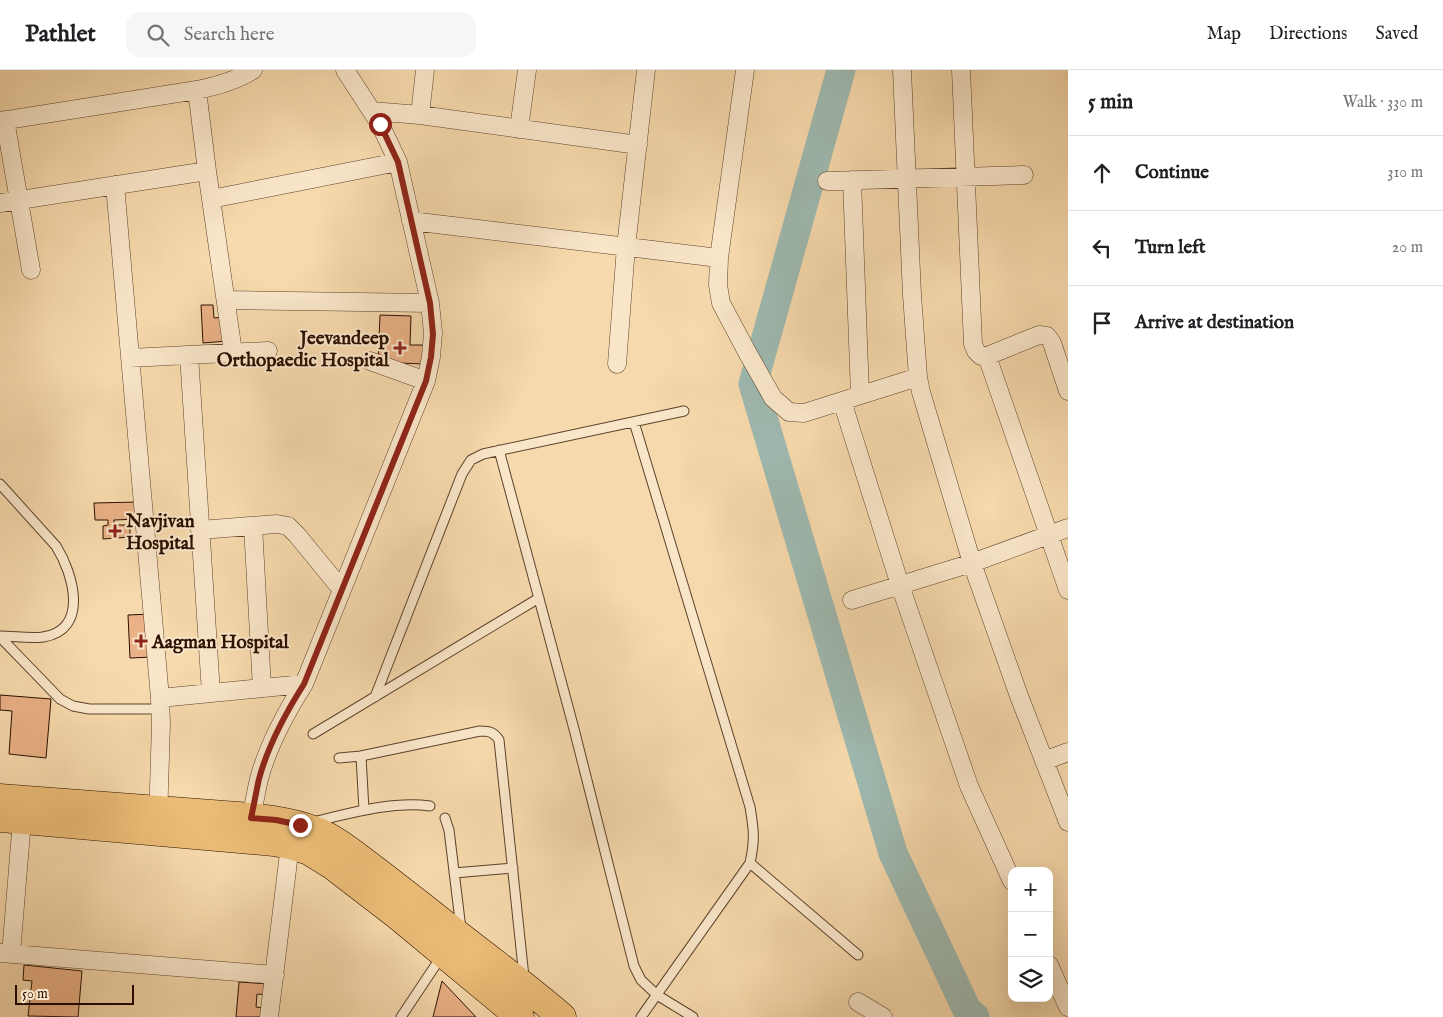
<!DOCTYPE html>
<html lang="en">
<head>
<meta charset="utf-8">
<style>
	body { margin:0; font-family:"IM FELL English",serif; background:#f6f6f6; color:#202124 }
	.controls { position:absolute; right:15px; bottom:15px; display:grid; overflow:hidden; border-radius:10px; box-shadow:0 5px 20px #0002 }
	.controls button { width:45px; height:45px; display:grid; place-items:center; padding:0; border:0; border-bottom:1px solid #e0e0e0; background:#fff; color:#202124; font:25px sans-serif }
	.scale { position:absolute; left:15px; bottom:12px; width:119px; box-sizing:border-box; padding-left:5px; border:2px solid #2a0f00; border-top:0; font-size:14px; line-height:18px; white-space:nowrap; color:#2a0f00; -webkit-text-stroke:4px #f9e6c9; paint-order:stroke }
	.stop { position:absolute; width:15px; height:15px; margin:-11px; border:4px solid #8f2418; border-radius:50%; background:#fff }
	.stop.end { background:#8f2418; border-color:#fff; box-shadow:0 1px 5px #0008 }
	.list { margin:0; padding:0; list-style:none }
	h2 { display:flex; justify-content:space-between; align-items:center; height:65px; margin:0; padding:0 20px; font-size:21px }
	h2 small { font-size:16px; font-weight:400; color:#757577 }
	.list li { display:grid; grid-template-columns:32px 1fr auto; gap:15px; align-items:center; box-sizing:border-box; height:75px; padding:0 20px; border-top:1px solid #e0e0e0 }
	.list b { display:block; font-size:19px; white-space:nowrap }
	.list em { font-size:16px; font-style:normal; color:#757577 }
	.icon { flex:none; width:28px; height:28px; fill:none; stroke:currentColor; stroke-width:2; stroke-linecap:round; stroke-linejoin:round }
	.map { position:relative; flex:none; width:1068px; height:947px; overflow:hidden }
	header { display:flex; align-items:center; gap:30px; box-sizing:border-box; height:70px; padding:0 25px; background:#fff; border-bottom:1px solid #e0e0e0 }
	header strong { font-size:24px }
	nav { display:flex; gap:28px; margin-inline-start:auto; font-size:18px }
	.search { width:350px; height:45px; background:#f6f6f6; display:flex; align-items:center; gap:12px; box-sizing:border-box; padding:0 18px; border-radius:15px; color:#757577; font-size:19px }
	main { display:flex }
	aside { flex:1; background:#fff }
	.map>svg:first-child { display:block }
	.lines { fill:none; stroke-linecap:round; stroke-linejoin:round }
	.river { stroke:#9eb9b0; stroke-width:29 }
	.building { fill:#eab186; stroke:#2a0f00 }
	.service-casing { stroke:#5d422b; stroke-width:11 }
	.minor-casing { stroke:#5d422b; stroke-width:19 }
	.primary-casing { stroke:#2a0f00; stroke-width:29 }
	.service { stroke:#f9e6c9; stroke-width:9 }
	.minor { stroke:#f9e6c9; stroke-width:18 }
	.primary { stroke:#ebbc76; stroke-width:28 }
	.route { stroke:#8f2418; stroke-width:6 }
	.poi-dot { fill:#8f2418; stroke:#f9e6c9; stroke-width:2 }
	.labels { text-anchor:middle; stroke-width:4; stroke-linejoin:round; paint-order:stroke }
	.poi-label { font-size:19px; font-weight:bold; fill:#2a0f00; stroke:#f9e6c9; text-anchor:start }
</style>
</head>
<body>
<header>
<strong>Pathlet</strong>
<div class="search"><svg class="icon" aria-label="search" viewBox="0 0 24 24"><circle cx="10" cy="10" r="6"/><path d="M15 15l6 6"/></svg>Search here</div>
<nav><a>Map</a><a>Directions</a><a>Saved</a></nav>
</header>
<main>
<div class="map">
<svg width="1068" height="947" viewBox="0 0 1068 947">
	<rect width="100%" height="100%" fill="#f6d9ac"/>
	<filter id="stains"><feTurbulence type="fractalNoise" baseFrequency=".004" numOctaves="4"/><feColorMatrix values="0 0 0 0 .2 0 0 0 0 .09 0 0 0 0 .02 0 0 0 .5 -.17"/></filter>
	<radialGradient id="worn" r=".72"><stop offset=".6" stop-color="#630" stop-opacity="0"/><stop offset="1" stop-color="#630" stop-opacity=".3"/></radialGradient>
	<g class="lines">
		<!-- river -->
		<path class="river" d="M 841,0 L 753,314 L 893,783 L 967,940 L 975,947"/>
	</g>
	<!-- building -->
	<path class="building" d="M 201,235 L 213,235 L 214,248 L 225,247 L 227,271 L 203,273 Z
		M 380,245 L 411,246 L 410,275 L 424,275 L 423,294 L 378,292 Z
		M 139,432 L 140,449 L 114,450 L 114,455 L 130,455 L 130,467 L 103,469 L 103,456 L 108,455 L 108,450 L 95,450 L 94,433 Z
		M 151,544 L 153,587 L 130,588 L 128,545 Z
		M 0,625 L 51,629 L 46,688 L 9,684 L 12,641 L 0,640 Z
		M 24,895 L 82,901 L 78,947 L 28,946 L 32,911 L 23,910 Z
		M 442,911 L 476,947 L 433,947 Z
		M 239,912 L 268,914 L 267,925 L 257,924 L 256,937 L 266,938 L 266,947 L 236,947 Z"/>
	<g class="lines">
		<defs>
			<path id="service" d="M 634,352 L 750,737 C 754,761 755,769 750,793 L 641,947
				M 499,380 L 574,659 L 634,896 L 641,910 L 657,925 L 693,947
				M 0,414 L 56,476 C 73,503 90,560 43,567 C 30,569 14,566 0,566
				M 0,567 L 60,629 L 73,636 L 89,639 L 160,639
				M 375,627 L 462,404 L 471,390 L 483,384 L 684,341
				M 313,664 L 539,528
				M 361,686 L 364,740
				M 339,688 L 361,686 L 480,661 C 489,661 494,662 499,670 L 524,907
				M 445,748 L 449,760 L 461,859
				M 313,752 C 351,743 391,731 430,736
				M 750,793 L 858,885
				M 454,803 L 513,798
				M 401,947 L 441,887"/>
			<path id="minor" d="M 745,0 L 719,188 L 718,215 L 721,233 L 747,282 L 773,328 L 789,342 L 804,343 L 918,307
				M 902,0 L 912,225 L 918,307 L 921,322 L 972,493 L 1019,626 L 1068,752
				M 961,0 L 973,274 L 976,281 L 981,286 L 987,286 L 1039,265 L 1047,266 L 1052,273 L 1068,321
				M 197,20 L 207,101 L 233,282
				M 372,41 L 420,45 L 638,75
				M 420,45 L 425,0
				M 5,50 L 31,200
				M 0,51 L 197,20 C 217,16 236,11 253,0
				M 519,59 L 527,0
				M 852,110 L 860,325
				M 827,111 L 1024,105
				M 115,115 L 160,628 L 161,654 L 158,750
				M 211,129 L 398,92
				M 0,133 L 207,101
				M 411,151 L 719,188
				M 226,230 L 430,233
				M 189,285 L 211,623
				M 987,286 L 1068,520
				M 130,288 L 268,281
				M 370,291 L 426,311
				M 617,294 L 626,177 L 646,0
				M 842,331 L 900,515 L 969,716 L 1012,811
				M 253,456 L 262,618
				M 200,460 L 277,454 L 288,456 L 297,465 L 342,520
				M 852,530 L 972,493 L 1068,458
				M 160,628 L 304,614
				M 1044,691 L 1068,682
				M 251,747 C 254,735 256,722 259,709 C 268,675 285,644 304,614 L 426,311 L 431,287 L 433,263 L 430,233 L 398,92 L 380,54 L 345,0
				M 0,883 L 275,905
				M 11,884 L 22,750
				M 1049,895 L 1068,937
				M 858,932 L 883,947
				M 269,947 L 290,775"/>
			<path id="primary" d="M 0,728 L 251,747 C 275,750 299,753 321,763 C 336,770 349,780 362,790 C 385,807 406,824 428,841 C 473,877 519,910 562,947
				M 0,748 L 274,772 L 290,775 L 309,781 L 333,796 L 398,846 L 520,947"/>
		</defs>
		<!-- service casing -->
		<use href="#service" class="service-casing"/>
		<!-- minor casing -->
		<use href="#minor" class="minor-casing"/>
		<!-- primary casing -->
		<use href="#primary" class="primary-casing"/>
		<!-- service -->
		<use href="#service" class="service"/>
		<!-- minor -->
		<use href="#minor" class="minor"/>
		<!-- primary -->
		<use href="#primary" class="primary"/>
	</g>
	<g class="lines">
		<!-- route -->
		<path class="route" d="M 300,755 L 276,750 L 251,748 C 254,735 256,722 259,709 C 268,675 285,644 304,614 L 426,311 L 431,287 L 433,264 L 430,233 L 398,92 L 380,54"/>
	</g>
	<!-- markers -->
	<g class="poi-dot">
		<path d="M397.5 270.5h5v5h5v5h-5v5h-5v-5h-5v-5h5z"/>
		<path d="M112.5 453.5h5v5h5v5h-5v5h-5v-5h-5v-5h5z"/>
		<path d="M138.5 563.5h5v5h5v5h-5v5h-5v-5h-5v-5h5z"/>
	</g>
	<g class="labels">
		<!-- poi labels -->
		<g class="poi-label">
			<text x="389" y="274" text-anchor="end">Jeevandeep<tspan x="389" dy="22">Orthopaedic Hospital</tspan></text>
			<text x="126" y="457">Navjivan<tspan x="126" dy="22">Hospital</tspan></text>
			<text x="152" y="578">Aagman Hospital</text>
		</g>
	</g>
	<rect width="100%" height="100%" filter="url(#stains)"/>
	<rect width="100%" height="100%" fill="url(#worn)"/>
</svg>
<div class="controls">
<button>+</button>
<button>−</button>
<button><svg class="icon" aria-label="layers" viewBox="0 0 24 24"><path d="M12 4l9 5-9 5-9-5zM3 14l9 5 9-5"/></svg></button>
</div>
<div class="scale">50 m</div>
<div class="stop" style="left:380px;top:54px"></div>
<div class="stop end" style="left:300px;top:755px"></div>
</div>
<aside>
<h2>5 min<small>Walk · 330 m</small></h2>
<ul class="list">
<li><svg class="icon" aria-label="ahead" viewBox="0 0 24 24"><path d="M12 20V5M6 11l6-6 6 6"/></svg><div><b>Continue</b></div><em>310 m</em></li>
<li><svg class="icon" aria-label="left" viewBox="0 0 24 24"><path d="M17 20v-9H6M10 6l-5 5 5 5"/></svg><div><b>Turn left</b></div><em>20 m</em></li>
<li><svg class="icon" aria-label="arrive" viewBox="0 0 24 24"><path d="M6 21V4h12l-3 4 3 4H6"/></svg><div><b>Arrive at destination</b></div></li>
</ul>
</aside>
</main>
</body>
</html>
